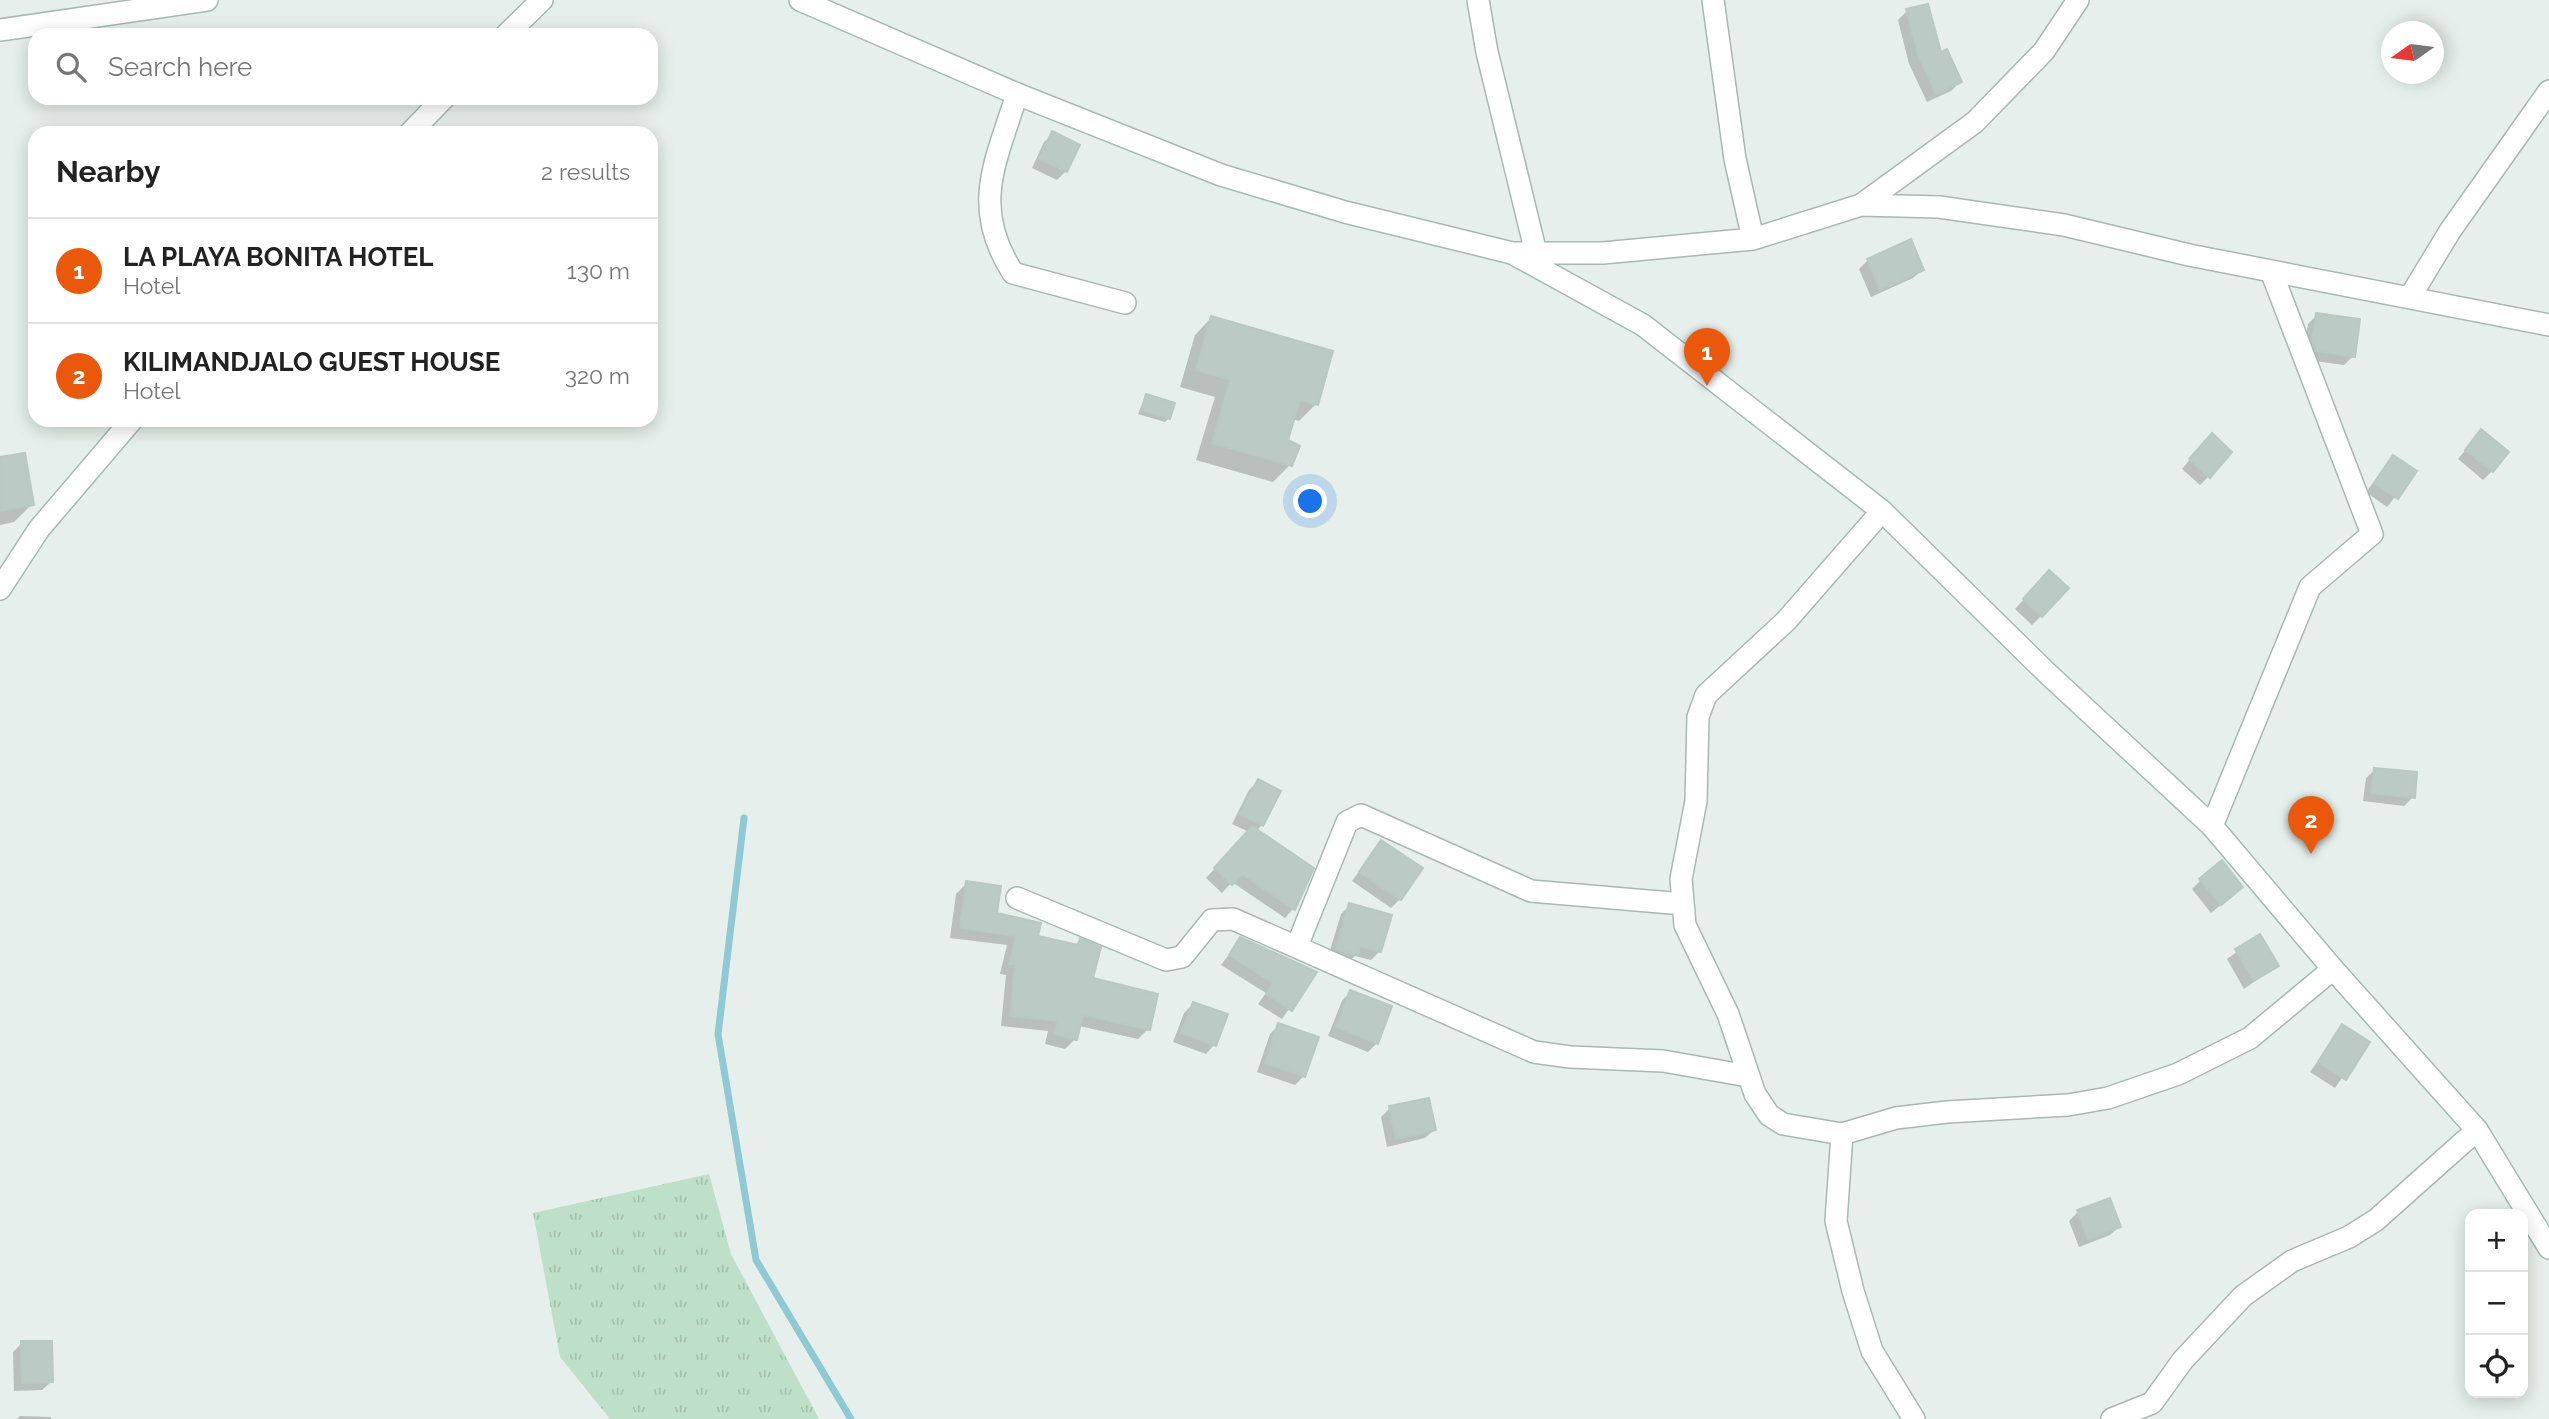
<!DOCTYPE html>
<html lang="en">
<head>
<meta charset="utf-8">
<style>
	body { margin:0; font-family:Raleway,sans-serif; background:#f6f6f6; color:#222 }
	.controls { position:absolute; right:21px; bottom:21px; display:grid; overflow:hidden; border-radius:14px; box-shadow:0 4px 18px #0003 }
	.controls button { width:63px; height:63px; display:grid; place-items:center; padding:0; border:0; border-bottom:2px solid #e0e0e0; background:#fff; color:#222; font:35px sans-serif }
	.compass { position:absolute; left:2381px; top:21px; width:63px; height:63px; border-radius:50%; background:#fff; box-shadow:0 4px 18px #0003; rotate:256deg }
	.you { position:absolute; left:1311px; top:502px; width:24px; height:24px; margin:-18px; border:5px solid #fff; border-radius:50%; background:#1a73e8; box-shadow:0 0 0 10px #1a73e833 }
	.badge { display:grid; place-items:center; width:46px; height:46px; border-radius:50%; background:#ea580c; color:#fff; font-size:23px; font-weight:700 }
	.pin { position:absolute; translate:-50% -58px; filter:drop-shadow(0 2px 4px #0008) }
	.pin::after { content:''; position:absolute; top:37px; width:24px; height:21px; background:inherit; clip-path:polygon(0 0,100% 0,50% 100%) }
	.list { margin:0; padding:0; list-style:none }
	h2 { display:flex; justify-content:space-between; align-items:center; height:91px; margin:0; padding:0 28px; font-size:30px }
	h2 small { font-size:23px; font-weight:400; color:#767676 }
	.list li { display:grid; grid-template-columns:46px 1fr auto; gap:21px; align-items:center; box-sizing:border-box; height:105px; padding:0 28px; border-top:2px solid #e0e0e0 }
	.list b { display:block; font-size:26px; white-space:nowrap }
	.list p { margin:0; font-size:23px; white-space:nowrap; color:#767676 }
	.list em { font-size:23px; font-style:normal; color:#767676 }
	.icon { flex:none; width:38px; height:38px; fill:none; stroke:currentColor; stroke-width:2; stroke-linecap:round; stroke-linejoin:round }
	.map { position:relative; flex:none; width:2549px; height:1419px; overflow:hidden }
	.search { position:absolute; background:#fff; box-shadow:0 4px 18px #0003; left:28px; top:28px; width:630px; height:77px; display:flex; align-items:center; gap:18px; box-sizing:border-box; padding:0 24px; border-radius:21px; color:#767676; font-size:26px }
	.panel { position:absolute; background:#fff; box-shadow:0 4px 18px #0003; left:28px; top:126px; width:630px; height:301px; border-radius:21px }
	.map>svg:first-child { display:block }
	.grass { fill:url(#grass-tufts) }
	.shadow { fill:#0003 }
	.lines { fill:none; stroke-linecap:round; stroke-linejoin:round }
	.stream { stroke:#8ec9d4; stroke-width:7 }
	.building { fill:#bbcac4; stroke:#b8c9c2; stroke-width:2 }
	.street-casing { stroke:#a8b8b2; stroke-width:24 }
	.secondary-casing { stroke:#a4bbb3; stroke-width:24 }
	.street { stroke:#fff; stroke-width:21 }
	.secondary { stroke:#fff; stroke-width:21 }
</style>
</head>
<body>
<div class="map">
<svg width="2549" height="1419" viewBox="0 0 2549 1419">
	<defs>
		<pattern id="grass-tufts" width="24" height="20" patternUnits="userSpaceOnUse" patternTransform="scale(1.75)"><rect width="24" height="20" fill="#bfe0c8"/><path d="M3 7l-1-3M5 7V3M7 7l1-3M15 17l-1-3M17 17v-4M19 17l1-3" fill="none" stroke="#a4c1ad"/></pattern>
	</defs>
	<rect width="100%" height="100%" fill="#e6efeb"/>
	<!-- grass -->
	<path class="grass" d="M 709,1174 L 731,1254 L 819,1419 L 610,1419 L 560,1357 L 533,1213 Z"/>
	<!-- shadow -->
	<path class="shadow" d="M 1907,11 L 1960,82 L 1951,91 L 1927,102 L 1909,64 L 1898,20 Z
		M 1053,134 L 1066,171 L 1057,180 L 1032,168 L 1044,142 Z
		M 1868,260 L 1922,270 L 1913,278 L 1871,297 L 1859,269 Z
		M 2317,315 L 2353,356 L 2344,365 L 2307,360 L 2304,351 L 2308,324 Z
		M 1211,318 L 1316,404 L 1299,421 L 1292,419 L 1285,441 L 1290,465 L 1273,482 L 1196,460 L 1215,397 L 1180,387 L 1195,335 Z
		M 1146,396 L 1169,418 L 1165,422 L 1138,414 Z
		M 2473,441 L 2492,471 L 2483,480 L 2458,459 Z
		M 2203,444 L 2209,476 L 2200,485 L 2182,469 Z
		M 2393,457 L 2415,472 L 2387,507 L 2366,492 Z
		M 0,459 L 32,504 L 14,522 L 0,525 Z
		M 2041,581 L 2041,616 L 2032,625 L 2015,609 Z
		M 2375,770 L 2413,797 L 2404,806 L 2363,801 L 2366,778 Z
		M 1258,781 L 1262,825 L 1256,831 L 1312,868 L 1293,909 L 1285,918 L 1232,882 L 1222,893 L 1206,878 L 1249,832 L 1232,824 L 1249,790 Z
		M 1381,842 L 1400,899 L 1391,908 L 1352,881 Z
		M 2201,880 L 2232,896 L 2211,913 L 2192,889 Z
		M 967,883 L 995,914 L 1036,937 L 1074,946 L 1080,940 L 1091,980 L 1148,1029 L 1138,1039 L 1079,1026 L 1075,1039 L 1065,1049 L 1045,1044 L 1048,1031 L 1001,1026 L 1006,975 L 1000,974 L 1007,945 L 950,938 L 956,894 Z
		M 1350,905 L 1380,951 L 1371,960 L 1355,956 L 1347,963 L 1328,957 L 1341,914 Z
		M 2259,936 L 2276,966 L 2244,989 L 2227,959 Z
		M 1241,939 L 1315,972 L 1282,1019 L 1258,1004 L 1266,993 L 1221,965 Z
		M 1350,992 L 1377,1043 L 1368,1052 L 1328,1036 L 1342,1001 Z
		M 1193,1004 L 1214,1045 L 1206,1054 L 1173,1042 L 1184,1013 Z
		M 1279,1025 L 1304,1076 L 1295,1085 L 1257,1072 L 1270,1034 Z
		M 2342,1027 L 2367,1042 L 2335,1088 L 2310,1072 Z
		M 1390,1108 L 1434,1130 L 1425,1138 L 1387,1147 L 1381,1117 Z
		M 2078,1212 L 2119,1227 L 2110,1235 L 2079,1247 L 2069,1221 Z
		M 22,1343 L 51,1382 L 42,1390 L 14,1391 L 13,1352 Z
		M 20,1416 L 51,1417 L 51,1419 L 17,1419 Z"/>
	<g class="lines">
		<!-- stream -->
		<path class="stream" d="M 744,818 L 718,1034 L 756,1260 L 851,1419"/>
	</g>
	<!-- building -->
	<path class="building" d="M 1928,4 L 1941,52 L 1947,49 L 1962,82 L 1936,94 L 1918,55 L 1906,9 Z
		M 1052,131 L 1080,145 L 1067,172 L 1039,159 Z
		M 1911,239 L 1924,270 L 1880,290 L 1867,259 Z
		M 2316,313 L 2360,319 L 2355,357 L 2316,351 L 2312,342 Z
		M 1211,316 L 1333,351 L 1318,405 L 1300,400 L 1288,440 L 1300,446 L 1292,466 L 1212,443 L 1230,380 L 1196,370 Z
		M 1146,394 L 1175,403 L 1170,419 L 1141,410 Z
		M 2481,429 L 2509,452 L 2493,472 L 2465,450 Z
		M 2212,433 L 2232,452 L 2210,478 L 2189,459 Z
		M 25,453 L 34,505 L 0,511 L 0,457 Z
		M 2393,455 L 2417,471 L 2398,499 L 2374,483 Z
		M 2049,570 L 2069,588 L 2042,617 L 2023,599 Z
		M 2374,768 L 2417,772 L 2415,798 L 2371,793 Z
		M 1258,779 L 1281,791 L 1263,826 L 1240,814 Z
		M 1252,826 L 1314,868 L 1295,910 L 1242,874 L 1232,885 L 1214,868 Z
		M 1381,840 L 1423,868 L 1401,900 L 1359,872 Z
		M 2222,860 L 2243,887 L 2221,905 L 2199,879 Z
		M 966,881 L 1001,886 L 997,913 L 1041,923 L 1038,936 L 1078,945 L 1080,938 L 1101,947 L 1093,978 L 1158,994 L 1150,1030 L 1083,1015 L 1077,1040 L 1054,1034 L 1057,1021 L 1010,1016 L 1015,965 L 1009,964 L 1016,936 L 960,928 Z
		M 1349,903 L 1392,915 L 1381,952 L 1360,946 L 1358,955 L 1336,949 Z
		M 2260,934 L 2279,966 L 2254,981 L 2235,949 Z
		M 1240,937 L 1317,972 L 1292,1011 L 1266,994 L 1273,983 L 1229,955 Z
		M 1350,990 L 1392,1006 L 1378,1044 L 1336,1027 Z
		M 1193,1002 L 1228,1014 L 1216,1046 L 1181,1033 Z
		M 1278,1023 L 1319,1037 L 1305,1077 L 1265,1063 Z
		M 2342,1024 L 2370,1042 L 2346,1080 L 2318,1062 Z
		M 1429,1098 L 1436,1130 L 1396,1139 L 1389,1106 Z
		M 2110,1198 L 2121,1227 L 2088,1239 L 2077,1210 Z
		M 21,1341 L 52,1341 L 53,1382 L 22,1383 Z"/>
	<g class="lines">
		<defs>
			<path id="street" d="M 1478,0 L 1487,52 L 1536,253
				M 1713,0 L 1735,159 L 1753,239
				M 1017,94 C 996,162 970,206 1013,273 L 1125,303
				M 1861,205 L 1975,122 L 2044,51 L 2078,0
				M 1512,253 L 1603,253 L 1753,239 L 1861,205 L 1939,207 L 2064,225 L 2189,255 L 2549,325
				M 2410,297 L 2450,231 L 2549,91
				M 1882,511 L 1786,621 L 1706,695 L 1698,717 L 1696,801 L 1681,879 L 1685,925 L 1728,1014 L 1755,1094 L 1769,1115 L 1783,1124 L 1842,1134 L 1896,1118 L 1947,1112 L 2068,1105 L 2108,1098 L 2178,1074 L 2250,1038 L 2333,969
				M 2212,826 L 2310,587 L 2372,534 L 2271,271
				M 1017,898 L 1166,960 L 1182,957 L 1212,920 L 1233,919 L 1534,1052 L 1570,1057 L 1663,1061 L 1748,1076
				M 1297,946 L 1347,822 L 1361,815 L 1531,891 L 1683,904
				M 1842,1134 L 1836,1221 L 1853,1291 L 1872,1351 L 1914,1419
				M 2112,1419 L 2152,1403 L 2183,1360 L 2243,1296 L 2292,1261 L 2349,1237 L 2376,1220 L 2477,1130"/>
			<path id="secondary" d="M 800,0 L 1017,94 L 1221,175 L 1345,212 L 1512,253 L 1643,325 L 1882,511 L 2047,673 L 2212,826 L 2333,969 L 2477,1130 L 2549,1248
				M 0,30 L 207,0
				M 506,35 L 542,0
				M 410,133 L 444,98
				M 0,589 L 39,529 L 132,420"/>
		</defs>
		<!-- street casing -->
		<use href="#street" class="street-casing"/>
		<!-- secondary casing -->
		<use href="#secondary" class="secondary-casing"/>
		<!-- street -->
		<use href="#street" class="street"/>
		<!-- secondary -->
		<use href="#secondary" class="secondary"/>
	</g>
</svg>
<div class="controls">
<button>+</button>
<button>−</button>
<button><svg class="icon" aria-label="locate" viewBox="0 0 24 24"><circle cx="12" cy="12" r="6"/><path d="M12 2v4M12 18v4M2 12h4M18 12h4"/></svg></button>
</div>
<svg class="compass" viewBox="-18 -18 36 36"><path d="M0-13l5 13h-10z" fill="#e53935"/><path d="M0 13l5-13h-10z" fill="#767676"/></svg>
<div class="you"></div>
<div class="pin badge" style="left:1707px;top:386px">1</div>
<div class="pin badge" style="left:2311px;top:854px">2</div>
<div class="search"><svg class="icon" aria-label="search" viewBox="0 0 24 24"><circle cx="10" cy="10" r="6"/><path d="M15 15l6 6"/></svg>Search here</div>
<section class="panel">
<h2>Nearby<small>2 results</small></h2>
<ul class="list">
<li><span class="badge">1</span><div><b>LA PLAYA BONITA HOTEL</b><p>Hotel</p></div><em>130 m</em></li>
<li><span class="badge">2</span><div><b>KILIMANDJALO GUEST HOUSE</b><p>Hotel</p></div><em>320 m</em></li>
</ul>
</section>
</div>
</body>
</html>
